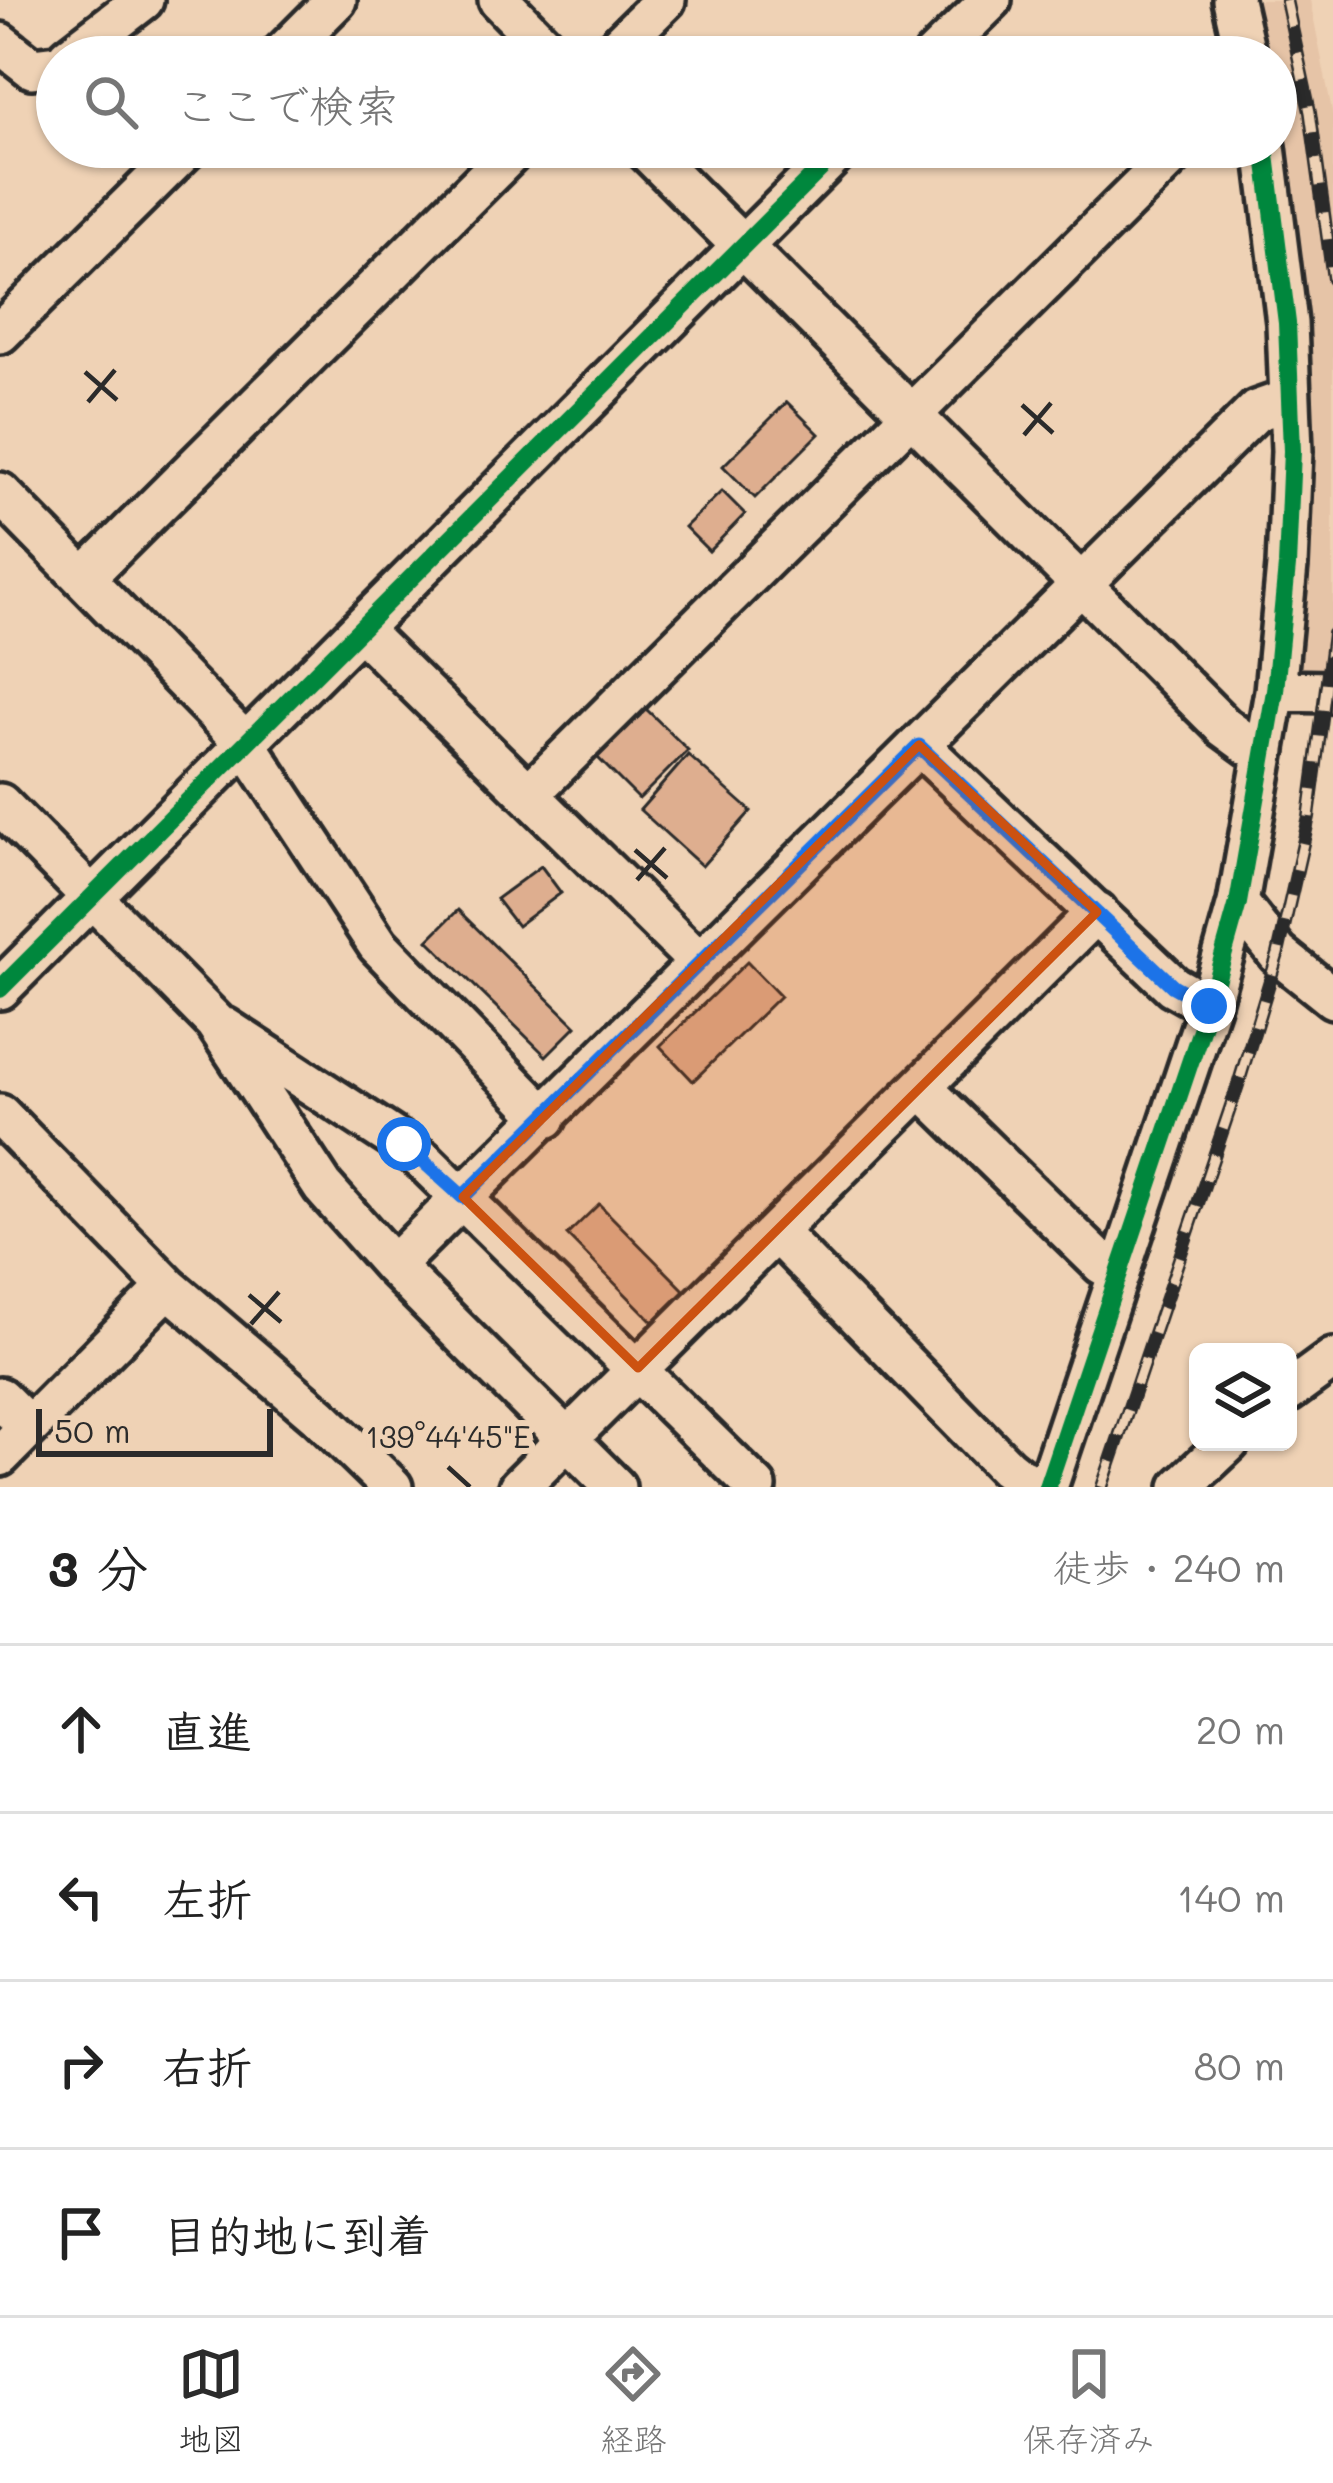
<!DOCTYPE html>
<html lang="ja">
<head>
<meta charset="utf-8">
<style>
	body { margin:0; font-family:Mali,"Klee One",sans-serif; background:#f2f2f2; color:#222 }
	.controls { position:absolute; right:36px; bottom:36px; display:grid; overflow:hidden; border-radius:18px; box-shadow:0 3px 9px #0004 }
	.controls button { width:108px; height:108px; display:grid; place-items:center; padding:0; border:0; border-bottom:3px solid #e0e0e0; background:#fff; color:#222; font:60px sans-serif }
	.scale { position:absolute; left:36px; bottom:30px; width:237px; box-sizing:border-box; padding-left:12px; border:6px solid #2b2b2b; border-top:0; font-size:33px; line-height:42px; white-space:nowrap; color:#2b2b2b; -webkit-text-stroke:9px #efd2b5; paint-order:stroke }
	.stop { position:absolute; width:36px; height:36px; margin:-27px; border:9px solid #1a73e8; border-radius:50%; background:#fff }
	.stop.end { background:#1a73e8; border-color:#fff; box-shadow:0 3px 12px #0008 }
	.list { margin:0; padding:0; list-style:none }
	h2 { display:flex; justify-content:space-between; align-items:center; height:156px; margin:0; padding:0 48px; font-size:51px }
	h2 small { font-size:39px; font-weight:400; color:#767676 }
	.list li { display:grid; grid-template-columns:78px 1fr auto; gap:36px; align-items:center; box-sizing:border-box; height:168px; padding:0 48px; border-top:3px solid #e0e0e0 }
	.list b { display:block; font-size:45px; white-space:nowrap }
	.list em { font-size:39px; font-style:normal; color:#767676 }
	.icon { flex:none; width:66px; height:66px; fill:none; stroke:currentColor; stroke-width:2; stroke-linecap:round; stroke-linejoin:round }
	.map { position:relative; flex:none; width:1333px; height:1487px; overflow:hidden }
	.search { position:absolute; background:#fff; box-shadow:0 3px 9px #0004; left:36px; right:36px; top:36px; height:132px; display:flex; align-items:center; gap:30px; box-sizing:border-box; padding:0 42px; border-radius:66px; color:#767676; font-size:45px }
	.sheet { height:828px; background:#fff }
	nav { display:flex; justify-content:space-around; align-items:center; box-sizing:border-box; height:168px; border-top:3px solid #e0e0e0; background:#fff; font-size:33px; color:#767676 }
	nav a { display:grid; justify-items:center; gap:6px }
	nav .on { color:#2b2b2b }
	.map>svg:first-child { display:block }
	.built { fill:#e6c4a7 }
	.building { fill:#deae8f; stroke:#2b2b2b; stroke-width:3 }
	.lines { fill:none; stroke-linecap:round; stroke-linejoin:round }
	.minor-casing { stroke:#2b2b2b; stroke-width:48 }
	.minor { stroke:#efd2b5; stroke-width:39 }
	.rail-casing { stroke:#2b2b2b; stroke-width:14 }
	.rail { stroke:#efd2b5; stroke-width:9; stroke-dasharray:27; stroke-linecap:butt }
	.cycleway-casing { stroke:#efd2b5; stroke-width:26 }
	.cycleway { stroke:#00873e; stroke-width:18 }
	.route { stroke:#1a73e8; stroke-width:15 }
	.marked { fill:#cc5211; fill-opacity:0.2; stroke:#cc5211; stroke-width:9; stroke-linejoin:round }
	.ticks { fill:none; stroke:#2b2b2b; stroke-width:4.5 }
	.ticks-label { font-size:30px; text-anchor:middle; fill:#2b2b2b; stroke:#efd2b5; stroke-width:12; stroke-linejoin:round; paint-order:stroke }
</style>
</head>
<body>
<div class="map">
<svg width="1333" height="1487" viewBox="0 0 1333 1487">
	<rect width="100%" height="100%" fill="#efd2b5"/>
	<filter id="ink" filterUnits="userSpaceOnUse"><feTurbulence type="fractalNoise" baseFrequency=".00833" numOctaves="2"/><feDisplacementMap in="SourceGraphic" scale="24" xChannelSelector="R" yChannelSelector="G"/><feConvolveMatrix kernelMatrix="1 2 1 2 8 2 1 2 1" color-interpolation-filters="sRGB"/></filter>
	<g filter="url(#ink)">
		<!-- built -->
		<path class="built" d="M 1250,0 L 1310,0 L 1333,116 L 1333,683 L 1291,685 L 1290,213 L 1276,125 L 1276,57 L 1263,57 Z"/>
		<!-- building -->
		<path class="building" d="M 787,402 L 819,434 L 755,498 L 723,466 Z
			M 722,491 L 745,514 L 709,551 L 685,527 Z
			M 645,708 L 688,750 L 639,799 L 597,757 Z
			M 688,755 L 751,811 L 702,866 L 640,810 Z
			M 541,866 L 561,893 L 517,926 L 496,899 Z
			M 458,910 L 576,1026 L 546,1056 L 428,940 Z
			M 747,962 L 780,996 L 693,1081 L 660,1046 Z
			M 599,1204 L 685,1291 L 653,1322 L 567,1235 Z"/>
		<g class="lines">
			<defs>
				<path id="minor" d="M 499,0 L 555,57
					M 1233,0 L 1246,57
					M 0,43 L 32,68 L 57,65
					M 69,57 L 143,0
					M 279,57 L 336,0
					M 607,57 L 665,0
					M 933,57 L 991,0
					M 643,147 L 1224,727 L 1250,746 L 1265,750
					M 0,333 L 188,147
					M 0,493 L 245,743 L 378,945 L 546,1118
					M 84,578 L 517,147
					M 361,630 L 699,962
					M 1275,691 L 1333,692
					M 919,745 L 1173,986 L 1209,1006
					M 530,793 L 1181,147
					M 0,804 L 215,1022 L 323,1187 L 393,1266 L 615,1487
					M 1238,903 L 1278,954 L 1333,998
					M 0,989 L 842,147
					M 225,1028 L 403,1144 L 425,1162 L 756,1487
					M 922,1088 L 1102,1264 L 1119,1274
					M 0,1115 L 168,1287 L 319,1416 L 392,1487
					M 776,1232 L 1006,1467 L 1020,1478 L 1045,1487
					M 393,1266 L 1256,411 L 1290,399
					M 1288,1392 L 1333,1359
					M 0,1398 L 29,1427
					M 0,1456 L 168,1287
					M 519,1487 L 1097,912
					M 1047,1487 L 1209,1006 L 1238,903 L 1275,691 L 1287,566 L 1292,451 L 1287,323 L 1265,147
					M 1181,1487 L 1229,1442"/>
			</defs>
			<!-- minor casing -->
			<use href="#minor" class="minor-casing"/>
			<!-- minor -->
			<use href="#minor" class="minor"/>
			<defs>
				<path id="rail" d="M 1286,0 L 1310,112 L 1333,279
					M 1102,1487 L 1238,1085 L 1278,954 L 1309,817 L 1333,634"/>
			</defs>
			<!-- rail casing -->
			<use href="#rail" class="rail-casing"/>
			<!-- rail -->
			<use href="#rail" class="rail"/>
			<defs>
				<path id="cycleway" d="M 0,989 L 842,147
					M 1047,1487 L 1209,1006 L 1238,903 L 1275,691 L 1287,566 L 1292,451 L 1287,323 L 1265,147"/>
			</defs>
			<!-- cycleway casing -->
			<use href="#cycleway" class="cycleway-casing"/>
			<!-- cycleway -->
			<use href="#cycleway" class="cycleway"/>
		</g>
	</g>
	<g class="lines" filter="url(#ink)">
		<!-- route -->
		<path class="route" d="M 404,1144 L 463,1197 L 919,746 L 1173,986 L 1209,1006"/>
	</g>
	<!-- marked area -->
	<path class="marked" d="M 919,745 L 1097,912 L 638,1368 L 463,1197 Z"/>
	<!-- ticks -->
	<path class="ticks" d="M 85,372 L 117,400M 88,402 L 115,370M 1022,405 L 1053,433M 1024,435 L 1051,403M 635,850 L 667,878M 637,880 L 665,848M 249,1295 L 281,1322M 251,1324 L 279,1292M 448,1467 L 470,1487"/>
	<g class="ticks-label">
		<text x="448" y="1448">139°44'45"E</text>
	</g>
</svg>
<div class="controls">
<button><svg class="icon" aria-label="layers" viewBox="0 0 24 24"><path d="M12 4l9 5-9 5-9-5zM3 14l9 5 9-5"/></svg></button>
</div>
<div class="scale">50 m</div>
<div class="stop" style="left:404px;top:1144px"></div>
<div class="stop end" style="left:1209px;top:1006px"></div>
<div class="search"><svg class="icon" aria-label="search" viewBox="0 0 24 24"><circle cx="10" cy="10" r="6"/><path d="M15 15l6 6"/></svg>ここで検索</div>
</div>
<section class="sheet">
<h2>3 分<small>徒歩 · 240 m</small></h2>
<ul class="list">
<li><svg class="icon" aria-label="ahead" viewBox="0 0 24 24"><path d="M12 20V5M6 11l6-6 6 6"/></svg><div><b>直進</b></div><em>20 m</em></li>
<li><svg class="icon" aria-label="left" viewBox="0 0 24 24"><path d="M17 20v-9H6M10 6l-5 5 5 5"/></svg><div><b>左折</b></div><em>140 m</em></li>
<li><svg class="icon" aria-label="right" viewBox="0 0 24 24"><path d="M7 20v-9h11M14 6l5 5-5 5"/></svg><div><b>右折</b></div><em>80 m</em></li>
<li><svg class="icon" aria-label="arrive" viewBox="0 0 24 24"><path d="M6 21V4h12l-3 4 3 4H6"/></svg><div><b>目的地に到着</b></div></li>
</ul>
</section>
<nav>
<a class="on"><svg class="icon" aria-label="map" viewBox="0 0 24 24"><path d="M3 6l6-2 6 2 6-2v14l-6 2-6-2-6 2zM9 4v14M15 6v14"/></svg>地図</a>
<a><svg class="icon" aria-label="directions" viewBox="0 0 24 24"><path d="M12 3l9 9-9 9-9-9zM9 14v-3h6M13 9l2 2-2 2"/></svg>経路</a>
<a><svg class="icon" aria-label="saved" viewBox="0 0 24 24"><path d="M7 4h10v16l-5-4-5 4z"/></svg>保存済み</a>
</nav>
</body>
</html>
